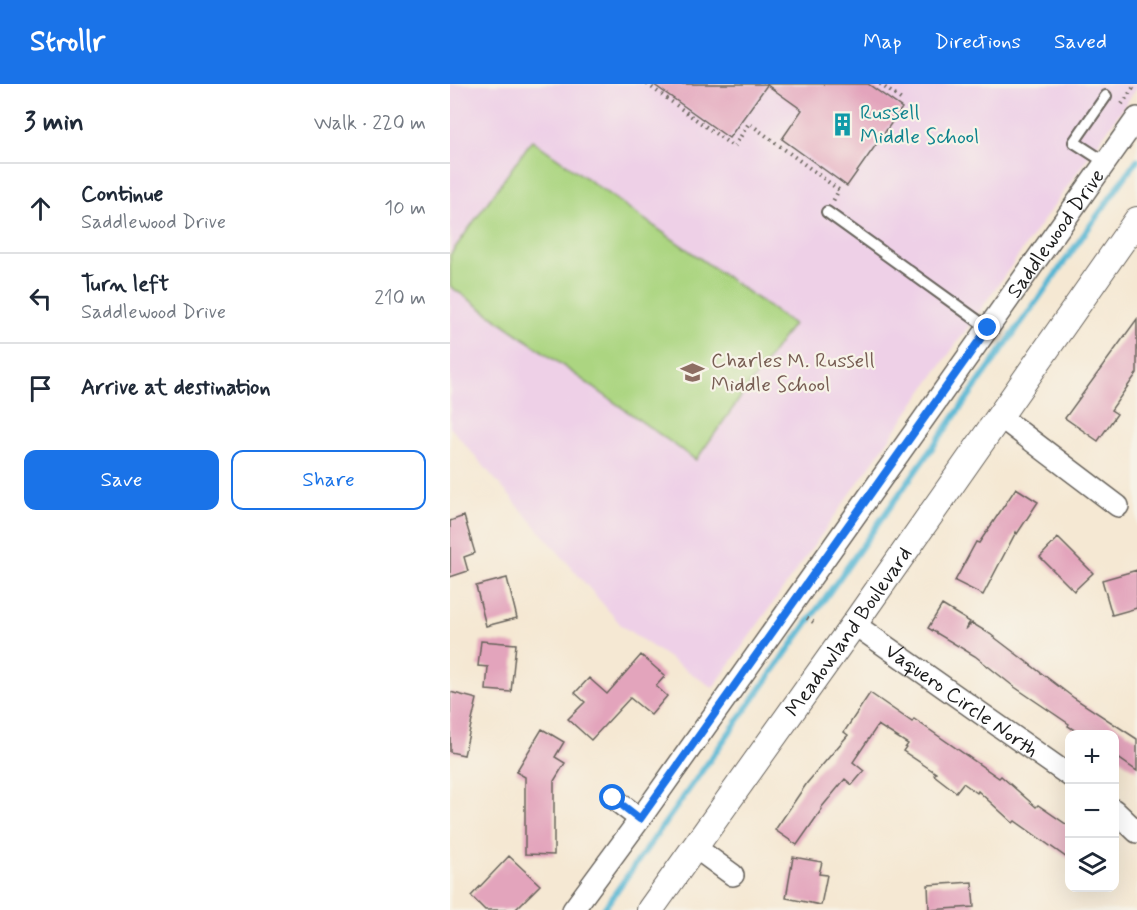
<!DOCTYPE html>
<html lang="en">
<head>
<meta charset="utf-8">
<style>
	body { margin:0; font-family:Mynerve,sans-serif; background:#f6f6f7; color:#1f2937 }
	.controls { position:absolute; right:18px; bottom:18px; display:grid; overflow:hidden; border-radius:12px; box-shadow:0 6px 24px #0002 }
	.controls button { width:54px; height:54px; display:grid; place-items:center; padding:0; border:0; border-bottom:2px solid #e0e1e3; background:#fff; color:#1f2937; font:30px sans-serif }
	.stop { position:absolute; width:18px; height:18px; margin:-14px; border:4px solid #1a73e8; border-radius:50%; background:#fff }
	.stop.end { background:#1a73e8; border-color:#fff; box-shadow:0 2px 6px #0008 }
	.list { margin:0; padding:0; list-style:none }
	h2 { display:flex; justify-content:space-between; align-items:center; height:78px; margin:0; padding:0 24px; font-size:26px }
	h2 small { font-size:20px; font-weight:400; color:#747a83 }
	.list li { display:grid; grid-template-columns:39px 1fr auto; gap:18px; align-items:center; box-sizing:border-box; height:90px; padding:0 24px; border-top:2px solid #e0e1e3 }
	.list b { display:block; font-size:22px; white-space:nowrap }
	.list p { margin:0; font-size:20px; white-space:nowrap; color:#747a83 }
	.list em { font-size:20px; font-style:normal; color:#747a83 }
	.actions { display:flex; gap:12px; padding:18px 24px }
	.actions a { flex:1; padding:14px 0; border:2px solid #1a73e8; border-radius:12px; text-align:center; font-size:21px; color:#1a73e8 }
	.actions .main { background:#1a73e8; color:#fff }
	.icon { flex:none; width:33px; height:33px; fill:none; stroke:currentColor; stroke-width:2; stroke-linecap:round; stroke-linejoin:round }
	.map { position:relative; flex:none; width:687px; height:826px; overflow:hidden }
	header { display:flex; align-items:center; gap:36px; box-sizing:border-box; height:84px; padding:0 30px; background:#1a73e8; color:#fff }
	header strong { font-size:28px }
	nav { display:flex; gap:33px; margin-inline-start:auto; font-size:21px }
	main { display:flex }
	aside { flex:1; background:#fff }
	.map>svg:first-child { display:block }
	.built { fill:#eed0e7 }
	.green { fill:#acd581; stroke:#64784e; stroke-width:1.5 }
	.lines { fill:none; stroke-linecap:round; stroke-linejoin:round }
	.stream { stroke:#54b6d3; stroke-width:6 }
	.building { fill:#e3a4bc }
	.service-casing { stroke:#68635c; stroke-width:14 }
	.minor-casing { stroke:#68635c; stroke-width:24 }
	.tertiary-casing { stroke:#68635c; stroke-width:28 }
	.path { stroke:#68635c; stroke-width:4; stroke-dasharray:1.5 4.5; stroke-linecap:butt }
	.service { stroke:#fff; stroke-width:10 }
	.minor { stroke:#fff; stroke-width:21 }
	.tertiary { stroke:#fff; stroke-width:26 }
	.route { stroke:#1a73e8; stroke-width:8 }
	.labels { text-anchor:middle; stroke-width:4.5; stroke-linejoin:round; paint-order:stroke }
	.culture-label { font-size:21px; fill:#0d838f; stroke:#f7f3e8; text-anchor:start }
	.street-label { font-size:21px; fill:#1c1c1c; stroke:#f7f3e8 }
	.education-label { font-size:21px; fill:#785e54; stroke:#f7f3e8; text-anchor:start }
</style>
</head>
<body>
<header>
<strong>Strollr</strong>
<nav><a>Map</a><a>Directions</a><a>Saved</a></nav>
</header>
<main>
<aside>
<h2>3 min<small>Walk · 220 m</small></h2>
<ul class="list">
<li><svg class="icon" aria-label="ahead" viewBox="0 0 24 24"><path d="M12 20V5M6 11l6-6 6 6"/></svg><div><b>Continue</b><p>Saddlewood Drive</p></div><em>10 m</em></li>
<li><svg class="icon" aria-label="left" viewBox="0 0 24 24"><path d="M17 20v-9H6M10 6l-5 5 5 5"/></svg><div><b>Turn left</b><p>Saddlewood Drive</p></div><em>210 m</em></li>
<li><svg class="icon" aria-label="arrive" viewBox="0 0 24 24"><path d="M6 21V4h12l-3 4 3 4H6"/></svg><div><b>Arrive at destination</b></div></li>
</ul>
<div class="actions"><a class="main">Save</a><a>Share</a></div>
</aside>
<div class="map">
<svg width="687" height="826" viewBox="0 0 687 826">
	<rect width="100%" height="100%" fill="#f7f3e8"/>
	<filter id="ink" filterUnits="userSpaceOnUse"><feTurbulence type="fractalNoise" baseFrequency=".0167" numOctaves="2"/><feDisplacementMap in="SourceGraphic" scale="12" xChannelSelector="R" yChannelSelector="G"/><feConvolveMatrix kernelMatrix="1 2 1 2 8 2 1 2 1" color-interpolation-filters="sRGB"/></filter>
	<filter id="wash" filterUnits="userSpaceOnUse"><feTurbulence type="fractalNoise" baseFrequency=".008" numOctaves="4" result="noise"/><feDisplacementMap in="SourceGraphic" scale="24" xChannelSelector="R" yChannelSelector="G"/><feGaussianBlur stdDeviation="1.35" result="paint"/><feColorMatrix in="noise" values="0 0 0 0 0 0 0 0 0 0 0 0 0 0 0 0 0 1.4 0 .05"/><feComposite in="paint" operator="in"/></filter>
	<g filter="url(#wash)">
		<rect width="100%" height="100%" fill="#f5e8d3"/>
		<!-- built -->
		<path class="built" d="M 0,0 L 687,0 L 687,4 L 263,604 L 172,542 L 0,343 Z"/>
		<!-- green -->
		<path class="green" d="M 82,56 L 343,240 L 246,376 L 0,202 L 0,171 Z"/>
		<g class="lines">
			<!-- stream -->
			<path class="stream" d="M 153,826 L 687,76"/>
		</g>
		<g id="blocks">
			<!-- building -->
			<path class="building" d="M 203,0 L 418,0 L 452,24 L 397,102 L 332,55 L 352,26 L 317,1 L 279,54 Z
				M 687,235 L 687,289 L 661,326 L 667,330 L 648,357 L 615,334 Z
				M 566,404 L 588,418 L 567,450 L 566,448 L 533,511 L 505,497 L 526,458 L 529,459 Z
				M 14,432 L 25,469 L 14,473 L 18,487 L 0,493 L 0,437 Z
				M 608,454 L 643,489 L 624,507 L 590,473 Z
				M 687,486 L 687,524 L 662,531 L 652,496 Z
				M 57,494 L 67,534 L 36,542 L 26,502 Z
				M 492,521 L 520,538 L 515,546 L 522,539 L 540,550 L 624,614 L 687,655 L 687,687 L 664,671 L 664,651 L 632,651 L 618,642 L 619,640 L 563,602 L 525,572 L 478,544 Z
				M 31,557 L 66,560 L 61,608 L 36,606 L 38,583 L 28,582 Z
				M 191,571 L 215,592 L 206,602 L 217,612 L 201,631 L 180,614 L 141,656 L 118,635 L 135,618 L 125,609 L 139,594 L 157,610 Z
				M 0,608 L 27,615 L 14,671 L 0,668 Z
				M 420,609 L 462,638 L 464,635 L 549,694 L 551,692 L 586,723 L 588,721 L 620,743 L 620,776 L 565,737 L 563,739 L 528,707 L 527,709 L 513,699 L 506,708 L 484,691 L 486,689 L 453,667 L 458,660 L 428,641 L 403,678 L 414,687 L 402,701 L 395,695 L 371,724 L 372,725 L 347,761 L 325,746 L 357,699 L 398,651 L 394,648 Z
				M 92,645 L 114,658 L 105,673 L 115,679 L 104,697 L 104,771 L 75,770 L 75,693 L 66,688 Z
				M 59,772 L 90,801 L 65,826 L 35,826 L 21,812 Z
				M 343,773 L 372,778 L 369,790 L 377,791 L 371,821 L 336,814 Z
				M 522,798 L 524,823 L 479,826 L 478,801 Z"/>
		</g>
	</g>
	<g filter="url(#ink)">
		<use href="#blocks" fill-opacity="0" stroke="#68635c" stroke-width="1.5"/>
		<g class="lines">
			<defs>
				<path id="service" d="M 655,78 L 624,58 L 656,12
					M 377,128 L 538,244"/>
				<g id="minor">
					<path d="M 549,332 L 668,422"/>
					<path id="s1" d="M 404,540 L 620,692"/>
					<path d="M 163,714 L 190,735"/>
					<path d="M 664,726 L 687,748"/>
					<path d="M 246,764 L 283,791"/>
					<path id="s2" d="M 123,826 L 190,735 L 687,34"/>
				</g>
				<g id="tertiary">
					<path id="s3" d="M 200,826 L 404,540 L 687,136"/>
				</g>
			</defs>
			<!-- service casing -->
			<use href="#service" class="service-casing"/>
			<!-- minor casing -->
			<use href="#minor" class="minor-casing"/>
			<!-- tertiary casing -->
			<use href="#tertiary" class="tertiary-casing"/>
			<!-- path -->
			<path class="path" d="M 197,0 L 284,63 L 299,39 L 389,106 L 383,117
				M 430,0 L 453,17
				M 672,20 L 683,4 L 681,0
				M 357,534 L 366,540"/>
			<!-- service -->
			<use href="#service" class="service"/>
			<!-- minor -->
			<use href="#minor" class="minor"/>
			<!-- tertiary -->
			<use href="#tertiary" class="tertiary"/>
		</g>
	</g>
	<g class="lines" filter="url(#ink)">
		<!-- route -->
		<path class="route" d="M 163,714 L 190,735 L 538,244"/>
	</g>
	<!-- icons -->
	<defs>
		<symbol id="building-bare" viewBox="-9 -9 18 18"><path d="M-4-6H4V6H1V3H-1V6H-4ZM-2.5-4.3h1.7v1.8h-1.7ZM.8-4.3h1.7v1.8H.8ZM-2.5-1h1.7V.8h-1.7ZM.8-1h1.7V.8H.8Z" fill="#0f9aa8" stroke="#f7f3e8" stroke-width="2.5" paint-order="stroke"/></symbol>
		<symbol id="school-bare" viewBox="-9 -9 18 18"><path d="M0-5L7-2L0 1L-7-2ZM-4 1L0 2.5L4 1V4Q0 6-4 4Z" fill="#8d6e63" stroke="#f7f3e8" stroke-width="2.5" paint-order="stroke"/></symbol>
	</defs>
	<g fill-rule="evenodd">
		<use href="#building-bare" x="376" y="24" width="33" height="33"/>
		<use href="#school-bare" x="226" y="272" width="33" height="33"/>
	</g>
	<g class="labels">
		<!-- culture labels -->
		<g class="culture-label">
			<text x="410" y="35">Russell<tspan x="410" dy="24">Middle School</tspan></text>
		</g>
		<!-- street labels -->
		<g class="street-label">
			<text dy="7" stroke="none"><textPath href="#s2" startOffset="831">Saddlewood Drive</textPath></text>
			<text dy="7" stroke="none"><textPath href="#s3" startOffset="342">Meadowland Boulevard</textPath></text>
			<text dy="7" stroke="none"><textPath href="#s1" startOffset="132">Vaquero Circle North</textPath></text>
		</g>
		<!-- education labels -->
		<g class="education-label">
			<text x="261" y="283">Charles M. Russell<tspan x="261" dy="24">Middle School</tspan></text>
		</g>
	</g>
</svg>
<div class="controls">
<button>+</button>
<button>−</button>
<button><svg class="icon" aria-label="layers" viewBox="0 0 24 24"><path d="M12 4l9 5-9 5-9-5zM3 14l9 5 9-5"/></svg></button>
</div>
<div class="stop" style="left:163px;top:714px"></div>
<div class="stop end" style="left:538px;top:244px"></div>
</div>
</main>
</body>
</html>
